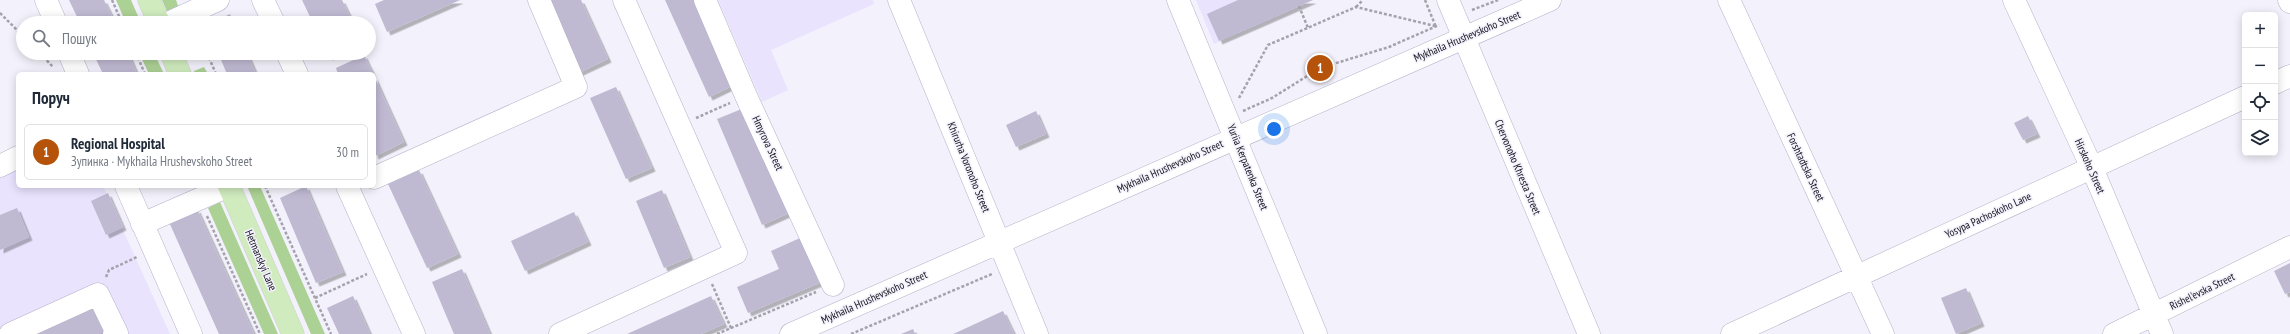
<!DOCTYPE html>
<html lang="uk">
<head>
<meta charset="utf-8">
<style>
	body { margin:0; font-family:"PT Sans Narrow",sans-serif; background:#f2f2f3; color:#1f2937 }
	.controls { position:absolute; right:12px; top:12px; display:grid; overflow:hidden; border-radius:6px; box-shadow:0 2px 10px #0003 }
	.controls button { width:36px; height:36px; display:grid; place-items:center; padding:0; border:0; border-bottom:1px solid #e0e1e3; background:#fff; color:#1f2937; font:20px sans-serif }
	.you { position:absolute; left:1274px; top:129px; width:14px; height:14px; margin:-10px; border:3px solid #fff; border-radius:50%; background:#1a73e8; box-shadow:0 0 0 6px #1a73e833 }
	.badge { display:grid; place-items:center; width:26px; height:26px; border-radius:50%; background:#b45309; color:#fff; font-size:13px; font-weight:700 }
	.pin { position:absolute; translate:-50% -50%; border:2px solid #fff; box-shadow:0 1px 4px #0006 }
	.list { margin:0; padding:0; list-style:none }
	h2 { display:flex; justify-content:space-between; align-items:center; height:52px; margin:0; padding:0 16px; font-size:17px }
	h2 small { font-size:13px; font-weight:400; color:#747a83 }
	.list li { display:grid; grid-template-columns:26px 1fr auto; gap:12px; align-items:center; box-sizing:border-box; height:56px; margin:0 8px 8px; padding:0 8px; border:1px solid #e0e1e3; border-radius:6px }
	.list b { display:block; font-size:15px; white-space:nowrap }
	.list p { margin:0; font-size:13px; white-space:nowrap; color:#747a83 }
	.list em { font-size:13px; font-style:normal; color:#747a83 }
	.icon { flex:none; width:22px; height:22px; fill:none; stroke:currentColor; stroke-width:2; stroke-linecap:round; stroke-linejoin:round }
	.map { position:relative; flex:none; width:2290px; height:334px; overflow:hidden }
	.search { position:absolute; background:#fff; box-shadow:0 2px 10px #0003; left:16px; top:16px; width:360px; height:44px; display:flex; align-items:center; gap:10px; box-sizing:border-box; padding:0 14px; border-radius:22px; color:#747a83; font-size:15px }
	.panel { position:absolute; background:#fff; box-shadow:0 2px 10px #0003; left:16px; top:72px; width:360px; height:116px; border-radius:6px }
	.map>svg:first-child { display:block }
	.built { fill:#e9e3fe }
	.green { fill:#acd194 }
	.building { fill:#bfb9d2; filter:url(#shadow) }
	.lines { fill:none; stroke-linecap:round; stroke-linejoin:round }
	.minor-casing { stroke:#b6b0c9; stroke-width:23 }
	.major-casing { stroke:#d0d0d1; stroke-width:23 }
	.path { stroke:#a4a2ac; stroke-width:2.5; stroke-dasharray:3 2; stroke-linecap:butt }
	.minor { stroke:#fff; stroke-width:22 }
	.major { stroke:#d0ebbe; stroke-width:22 }
	.labels { text-anchor:middle; stroke-width:3; stroke-linejoin:round; paint-order:stroke }
	.street-label { font-size:11px; fill:#14121b; stroke:#f3f1fb }
</style>
</head>
<body>
<div class="map">
<svg width="2290" height="334" viewBox="0 0 2290 334">
	<defs>
		<filter id="shadow"><feDropShadow dx="3.5" dy="3.5" stdDeviation="0" flood-color="#0004"/></filter>
	</defs>
	<rect width="100%" height="100%" fill="#f3f1fb"/>
	<!-- built -->
	<path class="built" d="M 718,0 L 873,0 L 874,4 L 771,50 L 788,90 L 762,102 Z
		M 1196,0 L 1313,0 L 1214,44 Z
		M 18,162 L 18,186 L 103,186 L 170,334 L 0,334 L 0,170 Z"/>
	<!-- green -->
	<path class="green" d="M 116,0 L 131,0 L 141,23 L 126,23 Z
		M 162,0 L 176,0 L 180,11 L 169,16 Z
		M 139,53 L 154,53 L 164,74 L 149,74 Z
		M 204,67 L 208,74 L 195,74 L 194,71 Z
		M 247,186 L 260,186 L 325,334 L 311,334 Z
		M 220,202 L 278,334 L 264,334 L 208,208 Z"/>
	<!-- building -->
	<path class="building" d="M 69,0 L 104,0 L 115,23 L 80,23 Z
		M 302,0 L 342,0 L 353,23 L 313,23 Z
		M 384,0 L 460,0 L 387,32 L 375,4 Z
		M 544,0 L 581,0 L 608,59 L 578,73 Z
		M 665,0 L 696,0 L 734,85 L 709,97 Z
		M 1238,0 L 1313,0 L 1219,41 L 1207,14 Z
		M 230,14 L 234,23 L 211,23 Z
		M 93,53 L 128,53 L 137,74 L 103,74 Z
		M 218,53 L 247,53 L 256,74 L 227,74 Z
		M 327,53 L 338,53 L 329,57 Z
		M 364,55 L 373,74 L 338,74 L 336,68 Z
		M 374,76 L 404,142 L 375,156 L 374,152 Z
		M 616,87 L 652,168 L 626,179 L 590,98 Z
		M 744,108 L 789,213 L 762,225 L 717,119 Z
		M 1036,111 L 1046,134 L 1016,147 L 1006,125 Z
		M 2028,116 L 2037,134 L 2023,140 L 2014,123 Z
		M 419,170 L 458,254 L 427,268 L 388,184 Z
		M 306,186 L 343,272 L 316,283 L 280,198 Z
		M 662,190 L 690,257 L 664,268 L 636,201 Z
		M 108,193 L 123,227 L 106,235 L 91,201 Z
		M 17,208 L 29,237 L 0,250 L 0,215 Z
		M 197,209 L 254,334 L 219,334 L 169,222 Z
		M 574,212 L 588,242 L 525,271 L 511,241 Z
		M 800,238 L 819,283 L 748,313 L 737,287 L 779,269 L 771,251 Z
		M 2290,263 L 2290,292 L 2285,294 L 2274,271 Z
		M 462,269 L 490,334 L 454,334 L 432,282 Z
		M 1966,288 L 1981,323 L 1956,334 L 1941,298 Z
		M 353,296 L 370,334 L 339,334 L 327,308 Z
		M 711,296 L 724,324 L 701,334 L 627,334 Z
		M 95,302 L 107,330 L 99,334 L 25,334 Z
		M 1003,311 L 1014,334 L 953,334 L 962,330 Z
		M 913,329 L 915,334 L 901,334 Z"/>
	<g class="lines">
		<defs>
			<path id="minor" d="M 46,0 L 56,23
				M 263,0 L 274,23
				M 705,0 L 746,96 L 833,285
				M 899,0 L 1037,334
				M 1178,0 L 1316,334
				M 1448,0 L 1589,334
				M 1729,0 L 1883,334
				M 2014,0 L 2092,168 L 2162,334
				M 2289,0 L 2290,2
				M 168,23 L 218,0
				M 69,53 L 78,74
				M 287,53 L 297,74
				M 2275,83 L 2290,76
				M 0,166 L 18,157
				M 374,178 L 576,87 L 539,0
				M 126,186 L 191,334
				M 347,186 L 414,334
				M 142,224 L 229,186
				M 10,334 L 98,294 L 117,333 L 114,334
				M 560,334 L 736,253 L 624,0
				M 791,334 L 1550,0
				M 1732,334 L 2245,97
				M 2114,334 L 2290,247"/>
			<path id="major" d="M 149,0 L 159,23
				M 171,53 L 180,74
				M 229,186 L 293,334"/>
		</defs>
		<!-- minor casing -->
		<use href="#minor" class="minor-casing"/>
		<!-- major casing -->
		<use href="#major" class="major-casing"/>
		<!-- path -->
		<path class="path" d="M 112,0 L 122,23
			M 1425,0 L 1436,27
			M 1299,6 L 1308,28
			M 1356,7 L 1363,0
			M 1472,10 L 1498,0
			M 0,13 L 23,36
			M 40,53 L 53,67
			M 136,53 L 145,74
			M 207,53 L 216,74
			M 1239,98 L 1268,45 L 1356,7 L 1435,26
			M 1243,111 L 1272,98 L 1320,68 L 1389,47 L 1439,25
			M 696,118 L 730,103
			M 265,186 L 331,334
			M 207,216 L 260,334
			M 106,277 L 109,270 L 137,257
			M 712,284 L 731,328
			M 315,298 L 367,274
			M 717,334 L 816,292
			M 851,334 L 992,274"/>
		<!-- minor -->
		<use href="#minor" class="minor"/>
		<!-- major -->
		<use href="#major" class="major"/>
	</g>
	<g class="labels">
		<!-- street labels -->
		<g class="street-label">
			<text transform="translate(1467 36) rotate(-23)" y="4">Mykhaila Hrushevskoho Street</text>
			<text transform="translate(768 143) rotate(65)" y="4">Hmyrova Street</text>
			<text transform="translate(1170 166) rotate(-24)" y="4">Mykhaila Hrushevskoho Street</text>
			<text transform="translate(2090 166) rotate(66)" y="4">Hirskoho Street</text>
			<text transform="translate(969 167) rotate(68)" y="4">Khirurha Voronoho Street</text>
			<text transform="translate(1248 167) rotate(68)" y="4">Yuriia Kerpatenka Street</text>
			<text transform="translate(1518 167) rotate(67)" y="4">Chervonoho Khresta Street</text>
			<text transform="translate(1806 167) rotate(65)" y="4">Forshtadtska Street</text>
			<text transform="translate(1988 215) rotate(-25)" y="4">Yosypa Pachoskoho Lane</text>
			<text transform="translate(261 260) rotate(67)" y="4">Hetmanskyi Lane</text>
			<text transform="translate(2202 291) rotate(-26)" y="4">Rishel'evska Street</text>
			<text transform="translate(874 297) rotate(-24)" y="4">Mykhaila Hrushevskoho Street</text>
		</g>
	</g>
</svg>
<div class="controls">
<button>+</button>
<button>−</button>
<button><svg class="icon" aria-label="locate" viewBox="0 0 24 24"><circle cx="12" cy="12" r="6"/><path d="M12 2v4M12 18v4M2 12h4M18 12h4"/></svg></button>
<button><svg class="icon" aria-label="layers" viewBox="0 0 24 24"><path d="M12 4l9 5-9 5-9-5zM3 14l9 5 9-5"/></svg></button>
</div>
<div class="you"></div>
<div class="pin badge" style="left:1320px;top:68px">1</div>
<div class="search"><svg class="icon" aria-label="search" viewBox="0 0 24 24"><circle cx="10" cy="10" r="6"/><path d="M15 15l6 6"/></svg>Пошук</div>
<section class="panel">
<h2>Поруч<small></small></h2>
<ul class="list">
<li><span class="badge">1</span><div><b>Regional Hospital</b><p>Зупинка · Mykhaila Hrushevskoho Street</p></div><em>30 m</em></li>
</ul>
</section>
</div>
</body>
</html>
